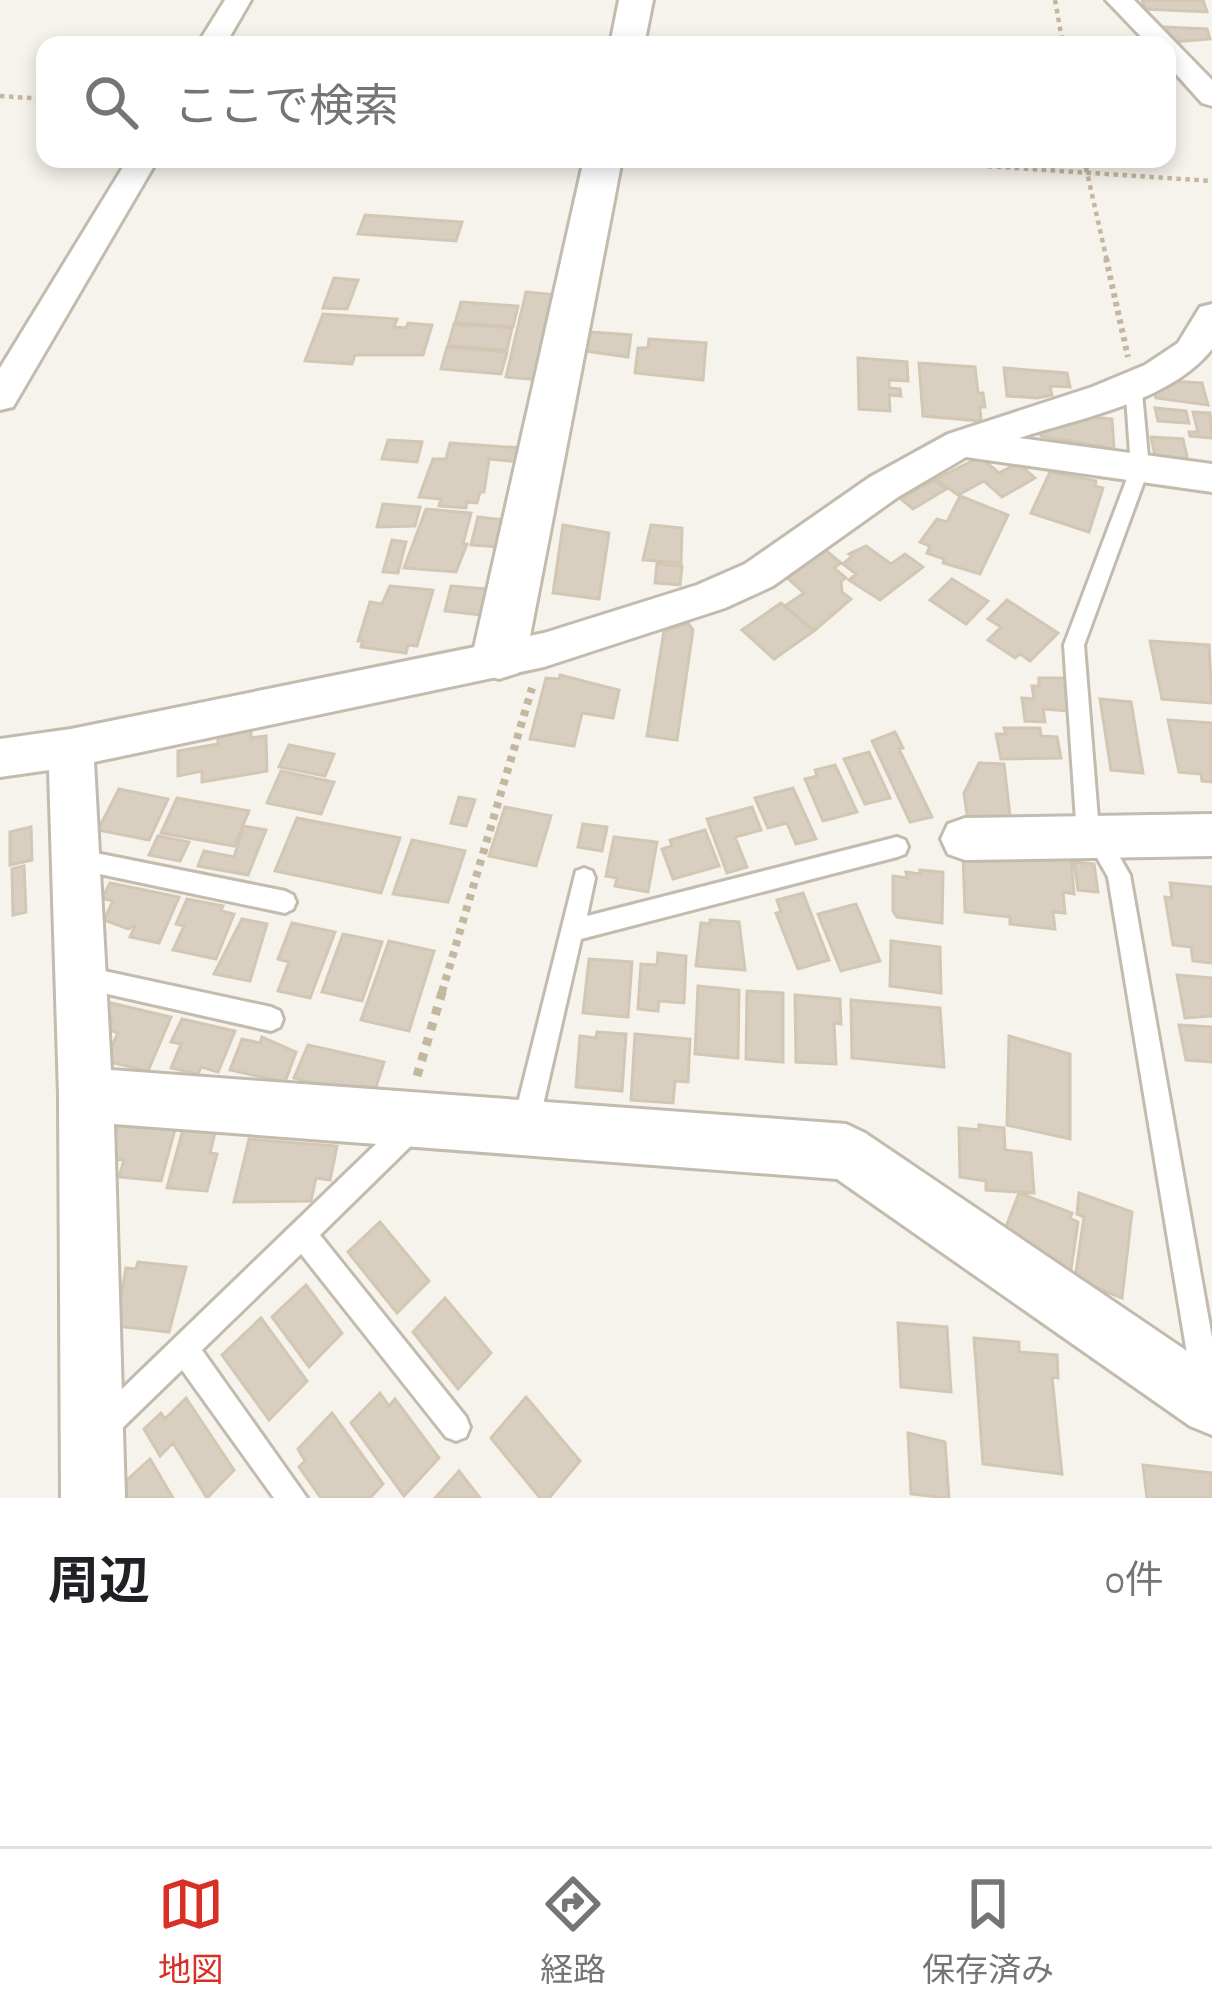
<!DOCTYPE html>
<html lang="ja">
<head>
<meta charset="utf-8">
<style>
	body { margin:0; font-family:"Alegreya Sans","Noto Sans JP",sans-serif; background:#f6f6f6; color:#202124 }
	.list { margin:0; padding:0; list-style:none }
	h2 { display:flex; justify-content:space-between; align-items:center; height:156px; margin:0; padding:0 48px; font-size:51px }
	h2 small { font-size:39px; font-weight:400; color:#757577 }
	.icon { flex:none; width:66px; height:66px; fill:none; stroke:currentColor; stroke-width:2; stroke-linecap:round; stroke-linejoin:round }
	.map { position:relative; flex:none; width:1212px; height:1498px; overflow:hidden }
	.search { position:absolute; background:#fff; box-shadow:0 6px 18px #0003; left:36px; right:36px; top:36px; height:132px; display:flex; align-items:center; gap:30px; box-sizing:border-box; padding:0 42px; border-radius:24px; color:#757577; font-size:45px }
	.sheet { height:348px; background:#fff }
	nav { display:flex; justify-content:space-around; align-items:center; box-sizing:border-box; height:168px; border-top:3px solid #e0e0e0; background:#fff; font-size:33px; color:#757577 }
	nav a { display:grid; justify-items:center; gap:6px }
	nav .on { color:#d93025 }
	.map>svg:first-child { display:block }
	.building { fill:#d8cfc1; stroke:#d3c7b4; stroke-width:3 }
	.lines { fill:none; stroke-linecap:round; stroke-linejoin:round }
	.service-casing { stroke:#c2bbae; stroke-width:6 }
	.minor-casing { stroke:#c2bbae; stroke-width:6 }
	.tertiary-casing { stroke:#c2bbae; stroke-width:6 }
	.path-far3 { stroke:#c4b79f; stroke-width:4.5; stroke-dasharray:4.5 4.5; stroke-linecap:butt }
	.path-far2 { stroke:#c4b79f; stroke-width:6; stroke-dasharray:4.5 4.5; stroke-linecap:butt }
	.path-far1 { stroke:#c4b79f; stroke-width:8; stroke-dasharray:6 6; stroke-linecap:butt }
	.path { stroke:#c4b79f; stroke-width:9; stroke-dasharray:8 8; stroke-linecap:butt }
	.service { fill:#fff; fill-rule:evenodd }
	.minor { fill:#fff; fill-rule:evenodd }
	.tertiary { fill:#fff; fill-rule:evenodd }
</style>
</head>
<body>
<div class="map">
<svg width="1212" height="1498" viewBox="0 0 1212 1498">
	<rect width="100%" height="100%" fill="#f6f3ec"/>
	<!-- building -->
	<path class="building" d="M 1142,0 L 1203,0 L 1207,12 L 1145,9 Z
		M 1165,27 L 1207,29 L 1210,39 L 1174,42 Z
		M 365,215 L 462,222 L 456,241 L 358,234 Z
		M 334,278 L 358,280 L 347,309 L 323,308 Z
		M 526,292 L 558,295 L 540,380 L 506,377 Z
		M 461,302 L 518,306 L 513,327 L 455,323 Z
		M 323,314 L 397,319 L 394,327 L 406,328 L 408,323 L 432,325 L 423,355 L 355,355 L 352,364 L 305,361 Z
		M 454,324 L 512,328 L 507,350 L 448,346 Z
		M 591,332 L 631,335 L 628,357 L 585,351 Z
		M 649,339 L 706,343 L 703,380 L 635,373 L 638,348 L 648,348 Z
		M 447,347 L 507,352 L 501,374 L 441,369 Z
		M 858,358 L 907,362 L 908,381 L 889,380 L 889,388 L 900,389 L 901,396 L 889,395 L 890,411 L 859,409 Z
		M 919,363 L 975,367 L 978,393 L 983,393 L 985,407 L 980,407 L 981,421 L 923,416 Z
		M 1004,368 L 1067,373 L 1070,387 L 1050,386 L 1052,395 L 1037,398 L 1007,396 Z
		M 1152,380 L 1202,383 L 1208,405 L 1156,398 Z
		M 1155,408 L 1186,411 L 1189,423 L 1158,421 Z
		M 1193,412 L 1210,413 L 1212,438 L 1190,436 L 1189,432 L 1198,432 Z
		M 1073,415 L 1112,419 L 1114,449 L 1041,436 L 1041,427 Z
		M 1151,437 L 1183,439 L 1188,461 L 1156,461 Z
		M 388,440 L 422,442 L 417,462 L 382,459 Z
		M 450,443 L 522,448 L 520,462 L 489,459 L 484,492 L 480,492 L 477,503 L 467,502 L 466,508 L 439,506 L 441,499 L 419,497 L 433,459 L 446,459 Z
		M 980,457 L 999,473 L 1018,463 L 1035,478 L 1002,497 L 984,481 L 958,495 L 936,479 Z
		M 1050,472 L 1096,481 L 1095,486 L 1103,488 L 1089,532 L 1031,513 Z
		M 934,480 L 946,489 L 913,509 L 901,499 Z
		M 960,496 L 1008,515 L 980,574 L 943,563 L 944,559 L 927,553 L 930,546 L 920,542 L 937,519 L 947,522 Z
		M 383,504 L 420,507 L 415,526 L 377,527 Z
		M 426,509 L 471,513 L 463,544 L 467,544 L 456,572 L 404,568 Z
		M 478,517 L 505,520 L 498,547 L 471,545 Z
		M 563,525 L 609,533 L 599,599 L 553,593 Z
		M 651,525 L 682,528 L 681,563 L 643,560 Z
		M 392,540 L 406,542 L 398,573 L 383,572 Z
		M 866,546 L 891,564 L 905,554 L 923,567 L 880,600 L 849,580 L 856,574 L 843,564 L 852,556 L 849,554 Z
		M 824,549 L 841,563 L 834,568 L 846,578 L 841,581 L 842,592 L 851,599 L 814,631 L 785,606 L 804,593 L 785,576 Z
		M 657,564 L 682,566 L 680,585 L 655,583 Z
		M 952,579 L 988,601 L 966,624 L 930,600 Z
		M 390,586 L 433,590 L 417,646 L 408,645 L 406,653 L 361,647 L 363,641 L 358,641 L 370,602 L 382,604 Z
		M 451,586 L 488,589 L 482,615 L 445,611 Z
		M 1007,600 L 1058,633 L 1030,661 L 1020,654 L 1015,658 L 988,640 L 1001,627 L 988,619 Z
		M 781,603 L 814,631 L 774,659 L 742,630 Z
		M 688,623 L 693,630 L 677,740 L 647,736 L 664,631 Z
		M 1150,641 L 1209,645 L 1212,703 L 1162,699 Z
		M 560,675 L 619,690 L 613,718 L 582,713 L 574,746 L 530,739 L 546,678 L 559,679 Z
		M 1039,678 L 1066,678 L 1071,711 L 1043,709 L 1045,722 L 1025,721 L 1022,698 L 1034,699 L 1032,686 L 1039,686 Z
		M 1100,699 L 1131,702 L 1143,773 L 1111,770 Z
		M 1168,720 L 1212,723 L 1212,782 L 1202,781 L 1201,774 L 1179,772 Z
		M 243,728 L 243,732 L 251,731 L 251,738 L 266,736 L 267,771 L 202,782 L 202,771 L 178,776 L 178,751 L 218,744 L 218,732 Z
		M 1004,728 L 1040,728 L 1041,736 L 1057,737 L 1061,758 L 1001,759 L 996,734 L 1006,734 Z
		M 895,732 L 903,748 L 899,749 L 932,817 L 910,822 L 872,741 Z
		M 289,745 L 334,754 L 325,776 L 279,767 Z
		M 869,752 L 890,798 L 865,804 L 844,759 Z
		M 979,763 L 1004,764 L 1011,825 L 968,822 L 964,793 Z
		M 835,765 L 857,812 L 823,821 L 805,779 L 817,776 L 815,770 Z
		M 281,771 L 334,782 L 321,814 L 267,803 Z
		M 793,788 L 816,839 L 796,844 L 787,823 L 768,828 L 755,798 Z
		M 119,789 L 168,799 L 149,840 L 98,830 Z
		M 459,797 L 475,800 L 466,826 L 451,823 Z
		M 177,798 L 249,811 L 234,846 L 161,833 Z
		M 505,807 L 551,816 L 536,866 L 489,856 Z
		M 752,807 L 761,830 L 735,837 L 747,867 L 727,873 L 707,819 Z
		M 297,818 L 400,838 L 381,893 L 275,871 Z
		M 583,824 L 607,827 L 602,851 L 578,847 Z
		M 244,826 L 266,830 L 248,875 L 198,866 L 204,851 L 234,857 Z
		M 31,827 L 32,860 L 10,865 L 10,832 Z
		M 705,830 L 719,866 L 673,879 L 662,849 L 672,846 L 670,840 Z
		M 158,836 L 189,842 L 180,861 L 149,855 Z
		M 614,837 L 657,842 L 648,892 L 615,886 L 617,878 L 606,876 Z
		M 412,840 L 465,851 L 448,902 L 393,894 Z
		M 995,850 L 1071,859 L 1074,894 L 1063,892 L 1065,913 L 1053,912 L 1055,929 L 1010,924 L 1010,917 L 965,912 L 963,855 Z
		M 1074,862 L 1094,864 L 1098,892 L 1078,890 Z
		M 24,866 L 26,912 L 13,915 L 12,869 Z
		M 920,870 L 943,872 L 942,923 L 897,917 L 893,911 L 893,876 L 907,878 L 906,872 L 920,874 Z
		M 110,883 L 179,897 L 159,943 L 130,937 L 135,926 L 128,929 L 104,920 L 113,901 L 102,898 Z
		M 1170,883 L 1212,887 L 1212,963 L 1193,961 L 1191,947 L 1173,945 L 1165,897 L 1172,898 Z
		M 803,893 L 829,960 L 798,969 L 776,913 L 781,912 L 777,900 Z
		M 187,899 L 223,906 L 221,911 L 234,914 L 216,959 L 173,950 L 184,926 L 176,924 Z
		M 856,904 L 880,961 L 841,971 L 818,914 Z
		M 242,919 L 267,924 L 250,981 L 214,974 Z
		M 710,920 L 739,922 L 745,970 L 696,966 L 701,923 L 710,924 Z
		M 292,923 L 335,932 L 310,998 L 278,991 L 289,962 L 278,959 Z
		M 343,934 L 382,942 L 362,1001 L 322,992 Z
		M 389,941 L 434,951 L 409,1031 L 361,1020 Z
		M 891,941 L 940,947 L 941,993 L 890,986 Z
		M 658,953 L 686,956 L 684,1003 L 659,1001 L 658,1011 L 638,1009 L 641,964 L 657,965 Z
		M 589,959 L 632,962 L 628,1017 L 583,1013 Z
		M 1177,975 L 1212,978 L 1212,1016 L 1185,1018 Z
		M 698,986 L 739,990 L 738,1058 L 695,1054 Z
		M 747,991 L 783,993 L 783,1062 L 746,1059 Z
		M 795,995 L 840,999 L 841,1024 L 834,1023 L 836,1064 L 796,1062 Z
		M 851,1000 L 940,1008 L 944,1067 L 852,1058 Z
		M 111,1003 L 171,1017 L 148,1071 L 105,1061 L 118,1033 L 107,1029 L 112,1019 L 105,1017 Z
		M 182,1019 L 235,1031 L 218,1072 L 201,1067 L 198,1074 L 171,1068 L 181,1044 L 171,1042 Z
		M 1179,1025 L 1212,1027 L 1212,1062 L 1186,1060 Z
		M 597,1032 L 626,1034 L 622,1091 L 576,1087 L 580,1036 L 596,1038 Z
		M 635,1034 L 690,1039 L 688,1082 L 675,1081 L 673,1103 L 631,1100 Z
		M 1009,1036 L 1070,1054 L 1070,1139 L 1007,1125 Z
		M 262,1037 L 296,1052 L 285,1082 L 230,1070 L 242,1039 L 260,1043 Z
		M 308,1045 L 384,1062 L 375,1090 L 361,1086 L 358,1095 L 294,1078 Z
		M 120,1118 L 177,1122 L 161,1181 L 119,1177 L 124,1160 L 108,1159 Z
		M 185,1122 L 217,1125 L 210,1153 L 217,1154 L 207,1191 L 167,1188 Z
		M 979,1125 L 1004,1128 L 1005,1150 L 1031,1153 L 1034,1193 L 986,1190 L 986,1181 L 960,1177 L 959,1128 L 979,1130 Z
		M 249,1139 L 337,1146 L 330,1180 L 316,1178 L 311,1201 L 234,1202 Z
		M 1019,1193 L 1072,1213 L 1070,1218 L 1078,1222 L 1070,1276 L 1004,1232 Z
		M 1079,1193 L 1132,1212 L 1122,1298 L 1075,1279 L 1084,1217 L 1077,1214 Z
		M 380,1222 L 429,1281 L 397,1313 L 348,1252 Z
		M 138,1262 L 186,1267 L 169,1332 L 116,1326 L 126,1268 L 136,1269 Z
		M 306,1285 L 342,1333 L 309,1367 L 272,1317 Z
		M 445,1298 L 491,1353 L 458,1389 L 413,1332 Z
		M 261,1318 L 307,1381 L 269,1420 L 222,1355 Z
		M 898,1323 L 947,1327 L 951,1392 L 901,1387 Z
		M 974,1338 L 1019,1342 L 1019,1352 L 1057,1355 L 1058,1378 L 1052,1377 L 1062,1474 L 983,1464 Z
		M 380,1393 L 389,1406 L 395,1399 L 439,1458 L 404,1496 L 351,1423 Z
		M 526,1397 L 580,1461 L 549,1498 L 540,1498 L 491,1438 Z
		M 186,1398 L 234,1470 L 207,1498 L 173,1443 L 160,1456 L 144,1429 L 161,1413 L 165,1419 Z
		M 332,1413 L 383,1484 L 370,1498 L 321,1498 L 299,1467 L 305,1461 L 298,1449 Z
		M 908,1433 L 945,1442 L 949,1498 L 911,1494 Z
		M 150,1459 L 173,1498 L 114,1498 L 114,1492 Z
		M 1143,1465 L 1212,1473 L 1212,1498 L 1147,1498 Z
		M 459,1471 L 480,1498 L 435,1498 Z"/>
	<g class="lines">
		<defs>
			<path id="service" d="M 1133,376 L 1141,382 L 1149,468 L 1084,645 L 1098,819 L 1130,875 L 1212,1338 L 1212,1402 L 1207,1404 L 1197,1400 L 1193,1390 L 1108,877 L 1076,821 L 1064,645 L 1131,468 L 1125,382 Z
				M 897,837 L 905,840 L 908,847 L 905,854 L 897,857 L 581,939 L 538,1127 L 534,1136 L 525,1140 L 516,1136 L 512,1127 L 576,871 L 584,868 L 592,871 L 595,878 L 587,916 Z
				M 76,849 L 285,891 L 293,895 L 296,902 L 293,909 L 285,913 L 76,869 L 68,866 L 65,859 L 68,852 Z
				M 81,966 L 271,1007 L 280,1011 L 283,1019 L 280,1027 L 271,1031 L 81,988 L 73,985 L 69,977 L 73,969 Z
				M 413,1113 L 422,1117 L 426,1126 L 422,1135 L 320,1235 L 466,1417 L 470,1427 L 466,1437 L 456,1441 L 446,1437 L 301,1254 L 202,1350 L 307,1498 L 274,1498 L 182,1370 L 114,1436 L 104,1440 L 94,1436 L 90,1426 L 94,1416 L 404,1117 Z"/>
			<path id="minor" d="M 225,0 L 251,0 L 225,45 L 197,45 Z
				M 1106,0 L 1134,0 L 1212,80 L 1212,106 L 1202,103 L 1167,64 L 1167,45 L 1149,45 Z
				M 128,159 L 158,159 L 13,407 L 0,410 L 0,368 Z
				M 1212,304 L 1212,349 C 1170,402 1080,418 1019,438 L 1212,464 L 1212,492 L 966,457 L 898,497 L 773,586 L 725,608 L 544,667 L 94,762 L 111,1070 L 846,1124 L 865,1133 L 1212,1368 L 1212,1435 L 1190,1426 L 837,1179 L 114,1124 L 125,1498 L 61,1498 L 59,1095 L 49,770 L 0,777 L 0,739 L 71,729 L 544,633 L 697,585 L 745,564 L 870,477 L 948,434 L 1092,387 L 1145,365 L 1178,343 L 1200,307 Z
				M 1212,814 L 1212,856 L 965,860 L 948,854 L 941,839 L 948,824 L 965,818 Z"/>
			<path id="tertiary" d="M 619,0 L 653,0 L 644,45 L 610,45 Z
				M 584,159 L 622,159 L 526,657 L 518,673 L 499,679 L 480,673 L 472,657 Z"/>
		</defs>
		<!-- service casing -->
		<use href="#service" class="service-casing"/>
		<!-- minor casing -->
		<use href="#minor" class="minor-casing"/>
		<!-- tertiary casing -->
		<use href="#tertiary" class="tertiary-casing"/>
		<!-- path-far3 -->
		<path class="path-far3" d="M 1055,0 L 1063,45
			M 0,96 L 45,99
			M 880,159 L 1212,181
			M 1084,159 L 1107,261"/>
		<!-- path-far2 -->
		<path class="path-far2" d="M 1106,258 L 1128,357"/>
		<!-- path-far1 -->
		<path class="path-far1" d="M 442,992 L 532,688"/>
		<!-- path -->
		<path class="path" d="M 417,1076 L 443,989"/>
		<!-- service -->
		<use href="#service" class="service"/>
		<!-- minor -->
		<use href="#minor" class="minor"/>
		<!-- tertiary -->
		<use href="#tertiary" class="tertiary"/>
	</g>
</svg>
<div class="search"><svg class="icon" aria-label="search" viewBox="0 0 24 24"><circle cx="10" cy="10" r="6"/><path d="M15 15l6 6"/></svg>ここで検索</div>
</div>
<section class="sheet">
<h2>周辺<small>0件</small></h2>
<ul class="list">
</ul>
</section>
<nav>
<a class="on"><svg class="icon" aria-label="map" viewBox="0 0 24 24"><path d="M3 6l6-2 6 2 6-2v14l-6 2-6-2-6 2zM9 4v14M15 6v14"/></svg>地図</a>
<a><svg class="icon" aria-label="directions" viewBox="0 0 24 24"><path d="M12 3l9 9-9 9-9-9zM9 14v-3h6M13 9l2 2-2 2"/></svg>経路</a>
<a><svg class="icon" aria-label="saved" viewBox="0 0 24 24"><path d="M7 4h10v16l-5-4-5 4z"/></svg>保存済み</a>
</nav>
</body>
</html>
